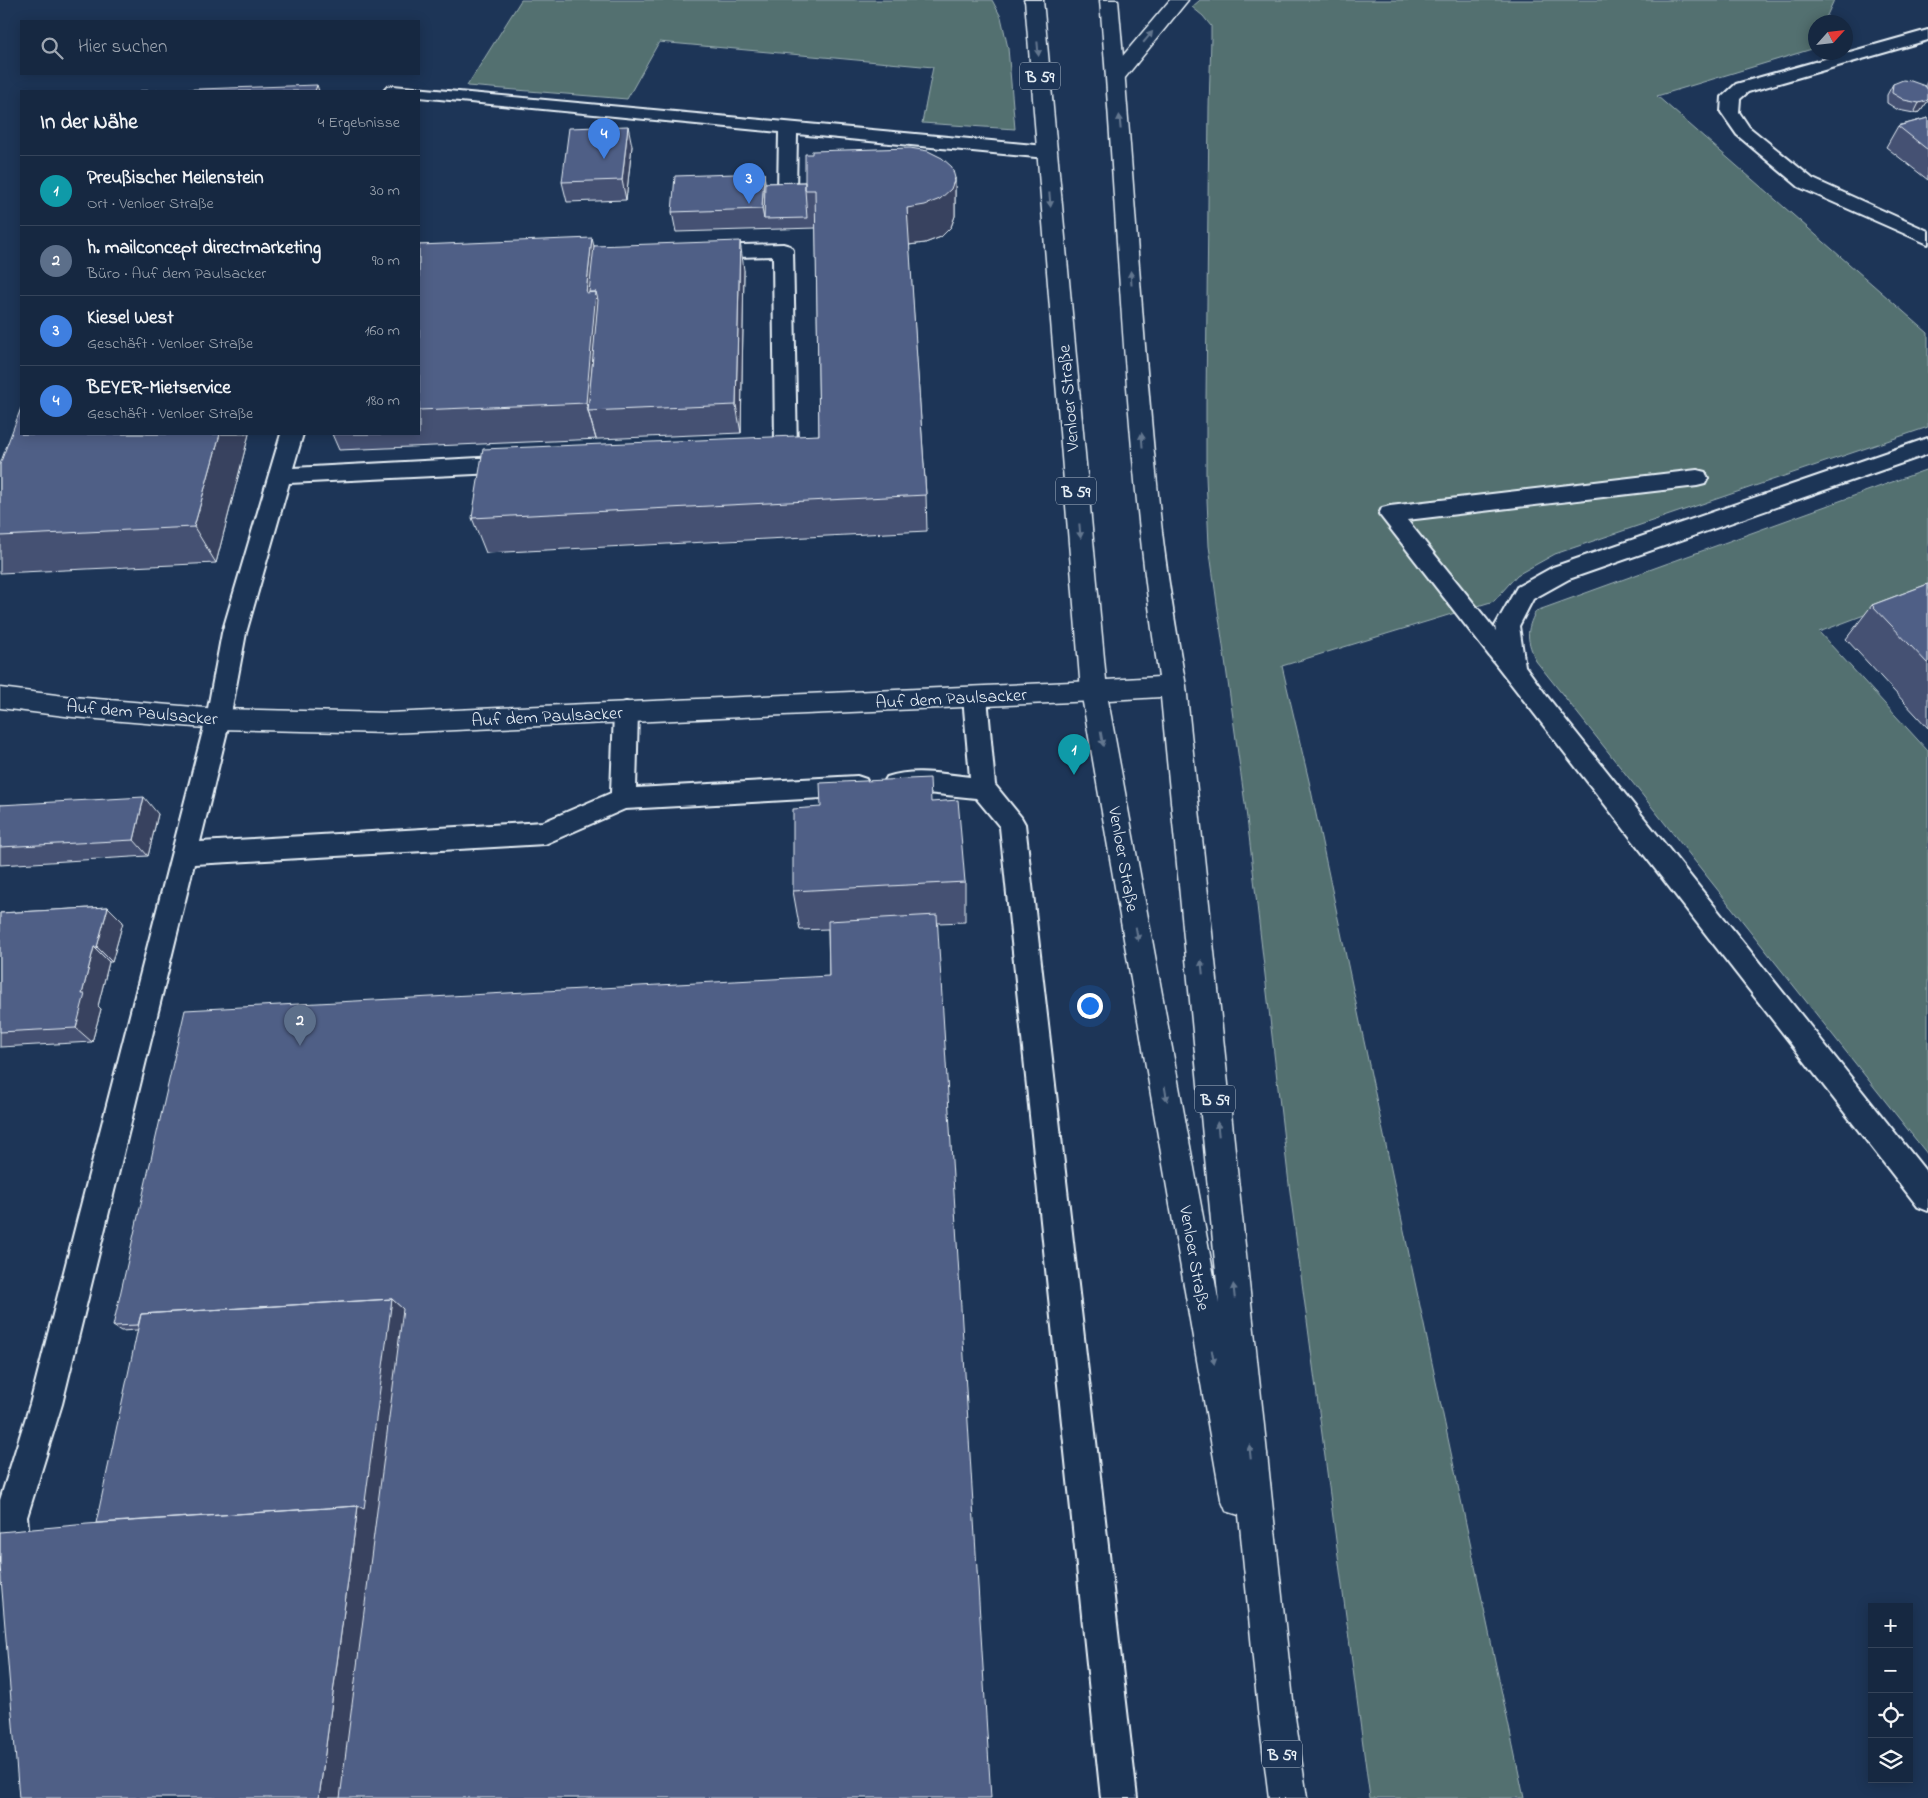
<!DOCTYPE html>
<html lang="de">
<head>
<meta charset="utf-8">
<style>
	body { margin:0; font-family:"Indie Flower",sans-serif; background:#23344c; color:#f1f3f6 }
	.controls { position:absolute; right:15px; bottom:15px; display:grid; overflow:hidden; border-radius:0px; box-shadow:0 2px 12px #0003 }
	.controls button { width:45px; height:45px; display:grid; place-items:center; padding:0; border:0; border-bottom:1px solid #35445a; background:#162841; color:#f1f3f6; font:25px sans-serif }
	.compass { position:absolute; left:1808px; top:15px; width:45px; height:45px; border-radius:50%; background:#162841; box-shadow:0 2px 12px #0003; rotate:63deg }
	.you { position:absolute; left:1089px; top:1005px; width:18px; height:18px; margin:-12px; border:4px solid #fff; border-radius:50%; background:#1a73e8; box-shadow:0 0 0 8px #1a73e833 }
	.badge { display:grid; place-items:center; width:32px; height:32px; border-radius:50%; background:#8c9099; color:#fff; font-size:16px; font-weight:700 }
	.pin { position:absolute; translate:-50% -41px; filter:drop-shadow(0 1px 2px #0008) }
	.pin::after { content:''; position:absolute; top:26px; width:18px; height:15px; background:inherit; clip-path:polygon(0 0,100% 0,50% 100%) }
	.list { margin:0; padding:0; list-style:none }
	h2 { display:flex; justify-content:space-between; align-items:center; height:65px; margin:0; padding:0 20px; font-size:21px }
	h2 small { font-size:16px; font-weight:400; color:#9ea6b1 }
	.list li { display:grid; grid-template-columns:32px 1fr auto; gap:15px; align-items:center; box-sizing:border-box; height:70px; padding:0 20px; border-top:1px solid #35445a }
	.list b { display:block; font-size:19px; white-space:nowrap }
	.list p { margin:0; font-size:16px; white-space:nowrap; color:#9ea6b1 }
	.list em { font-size:16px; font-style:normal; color:#9ea6b1 }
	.icon { flex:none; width:28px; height:28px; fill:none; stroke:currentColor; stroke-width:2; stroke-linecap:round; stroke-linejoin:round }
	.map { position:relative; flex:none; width:1928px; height:1798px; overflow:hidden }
	.search { position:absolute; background:#162841; box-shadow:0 2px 12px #0003; left:20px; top:20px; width:400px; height:55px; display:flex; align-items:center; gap:12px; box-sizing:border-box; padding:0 18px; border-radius:0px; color:#9ea6b1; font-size:19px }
	.panel { position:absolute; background:#162841; box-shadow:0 2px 12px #0003; left:20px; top:90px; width:400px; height:345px; border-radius:0px }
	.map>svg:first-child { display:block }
	.green { fill:#527070; stroke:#9db0b4 }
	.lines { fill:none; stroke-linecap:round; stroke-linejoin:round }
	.service-casing { stroke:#e8f1f8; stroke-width:4 }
	.tertiary-casing { stroke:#e8f1f8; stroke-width:3 }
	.primary-casing { stroke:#e8f1f8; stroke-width:3 }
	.motorway-casing { stroke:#e8f1f8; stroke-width:3 }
	.service { fill:#1d3557; fill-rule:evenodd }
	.tertiary { fill:#1d3557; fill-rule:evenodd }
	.primary { fill:#1d3557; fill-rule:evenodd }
	.motorway { fill:#1d3557; fill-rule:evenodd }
	.wall { fill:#455173; stroke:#e8f1f8 }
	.shaded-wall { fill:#38425e; stroke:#e8f1f8 }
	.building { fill:#505e86; stroke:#e8f1f8 }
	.oneway { fill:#64778f }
	.labels { text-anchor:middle; stroke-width:4; stroke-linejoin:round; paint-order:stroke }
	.shield { fill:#1d3557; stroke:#abb9c8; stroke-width:1 }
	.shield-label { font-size:16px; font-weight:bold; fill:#e8f1f8 }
	.street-label { font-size:18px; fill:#e8f1f8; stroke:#1d3557 }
</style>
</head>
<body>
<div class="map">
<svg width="1928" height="1798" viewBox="0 0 1928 1798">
	<rect width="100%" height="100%" fill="#1d3557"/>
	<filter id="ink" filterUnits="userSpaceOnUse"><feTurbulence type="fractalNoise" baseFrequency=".02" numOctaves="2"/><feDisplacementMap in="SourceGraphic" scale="10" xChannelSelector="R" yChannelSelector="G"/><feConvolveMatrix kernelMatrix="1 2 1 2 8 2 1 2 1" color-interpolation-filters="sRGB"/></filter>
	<g filter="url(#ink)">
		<!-- green -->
		<path class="green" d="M 521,0 L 992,0 L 1001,17 L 1008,48 L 1015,129 L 922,123 L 933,67 L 659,42 L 627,99 L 467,86 Z
			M 1200,0 L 1834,0 L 1824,22 L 1816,22 L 1815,41 L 1812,49 L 1657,96 L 1928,333 L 1928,427 L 1555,554 L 1517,575 L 1494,601 L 1282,666 L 1309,781 L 1524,1798 L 1370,1798 L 1289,1184 L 1247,818 L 1209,546 L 1206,476 L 1206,402 L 1209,107 L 1211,38 L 1211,26 L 1203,16 L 1192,7 Z
			M 1928,469 L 1928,591 L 1819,632 L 1928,751 L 1928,1155 L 1536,661 C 1527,640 1525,632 1536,611 Z"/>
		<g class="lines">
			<defs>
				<path id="service" d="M 1928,30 L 1928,40 L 1748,92 L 1740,99 L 1739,112 L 1749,127 L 1813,179 L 1928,231 L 1928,244 L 1799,187 L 1737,135 L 1721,112 L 1722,97 L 1736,84 Z
					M 393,86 L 1046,146 L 1053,148 L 1055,152 L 1053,156 L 1046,158 L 797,134 L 796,193 L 794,197 L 787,199 L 780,197 L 778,193 L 779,132 L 419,97 L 419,91 L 384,91 L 387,87 Z
					M 783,244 L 790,246 L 793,250 L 797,450 L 794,455 C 782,459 768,460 756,456 L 753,451 L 756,446 L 775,443 L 773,256 L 707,258 L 700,256 L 697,252 L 700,248 L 707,246 Z
					M 281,434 L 303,434 L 293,468 L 516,456 L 524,459 L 527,464 L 524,469 L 516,472 L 289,483 L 246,633 L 230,719 L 200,842 L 543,822 L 611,793 L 614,712 L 617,705 L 626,702 L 635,705 L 638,712 L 636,788 L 857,776 L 866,779 L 870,786 L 866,793 L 857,796 L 625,809 L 545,844 L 194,864 L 62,1404 L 27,1517 L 32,1566 L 27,1578 L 15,1583 L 3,1578 L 0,1570 L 0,1500 L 30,1404 L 206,719 L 222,633 Z
					M 1928,438 L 1928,454 L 1569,579 L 1533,599 L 1519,626 L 1525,666 L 1546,695 L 1928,1174 L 1928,1211 L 1918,1207 L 1379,514 L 1382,508 L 1390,506 L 1697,470 L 1705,472 L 1708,478 L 1705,484 L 1697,486 L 1407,520 L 1496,631 L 1495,626 L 1517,587 L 1553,567 Z
					M 975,687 L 984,690 L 987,697 L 995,785 L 1021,817 L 1025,824 L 1137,1798 L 1101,1798 L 1000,827 L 976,798 L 917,792 L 896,794 L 887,791 L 883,784 L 887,777 C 913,768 942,774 970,777 L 963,697 L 966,690 Z"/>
				<path id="tertiary" d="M 1094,681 L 1103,684 L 1107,691 L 1103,698 L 1094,701 L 389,733 L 218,729 L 73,717 L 0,708 L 0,688 L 73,697 L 218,709 L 389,713 Z"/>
				<path id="primary" d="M 1025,0 L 1043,0 L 1106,680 L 1159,677 C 1124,453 1119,226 1100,0 L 1118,0 C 1134,171 1142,343 1160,514 C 1166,571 1176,629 1186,686 L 1294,1710 L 1307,1798 L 1269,1798 L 1258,1710 L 1239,1515 L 1226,1511 L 1221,1499 L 1081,691 ZM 1161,697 L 1219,1304 L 1108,700 Z"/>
				<path id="motorway" d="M 1024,0 L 1043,0 L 1040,4 L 1034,5 L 1027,4 Z
					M 1170,0 L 1188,0 L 1124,79 L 1117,81 L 1110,79 L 1108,75 L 1110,71 Z"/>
			</defs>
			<!-- service casing -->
			<use href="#service" class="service-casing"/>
			<!-- tertiary casing -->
			<use href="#tertiary" class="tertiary-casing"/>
			<!-- primary casing -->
			<use href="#primary" class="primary-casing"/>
			<!-- motorway casing -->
			<use href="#motorway" class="motorway-casing"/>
			<!-- service -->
			<use href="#service" class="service"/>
			<!-- tertiary -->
			<use href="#tertiary" class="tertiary"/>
			<!-- primary -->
			<use href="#primary" class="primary"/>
			<!-- motorway -->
			<use href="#motorway" class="motorway"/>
		</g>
		<!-- wall -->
		<path class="wall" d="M 1928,80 L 1928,101 L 1920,112 L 1914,113 L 1898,110 L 1887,103 L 1887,95 L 1893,84 L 1926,88 L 1926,84 Z
			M 1928,118 L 1928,180 L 1886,147 L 1898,126 Z
			M 632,146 L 626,200 L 567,202 L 562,182 Z
			M 764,173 L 765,183 L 955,178 L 955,216 L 951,227 L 941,237 L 925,243 L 909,245 L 926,495 L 927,531 L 486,553 L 472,518 L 819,435 L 816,228 L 676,232 L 672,212 Z
			M 419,245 L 594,246 L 744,270 L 741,433 L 339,450 L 332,434 L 419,434 Z
			M 21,434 L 249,434 L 216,563 L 0,573 L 0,464 Z
			M 1928,584 L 1928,728 L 1846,639 L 1872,605 Z
			M 931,802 L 965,882 L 965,922 L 938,923 L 137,1330 L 121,1331 L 113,1326 L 829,976 L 828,929 L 800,930 L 793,891 Z
			M 0,805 L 158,814 L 148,856 L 0,865 Z
			M 108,907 L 123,922 L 112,962 L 109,962 L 98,1006 L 101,1009 L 92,1042 L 0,1047 L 0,913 Z"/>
		<!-- shaded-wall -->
		<path class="shaded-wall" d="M 317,85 L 319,91 L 315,91 Z
			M 1928,99 L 1928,101 L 1925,105 L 1920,112 L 1914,113 L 1919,103 Z
			M 628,126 L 632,146 L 626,200 L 622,180 Z
			M 764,173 L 766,193 L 764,219 L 762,209 Z
			M 955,178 L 955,216 L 951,227 L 941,237 L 925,243 L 908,245 L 907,208 Z
			M 592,238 L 601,276 L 588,411 L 596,439 L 586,403 L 586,293 Z
			M 740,241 L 744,270 L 741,433 L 736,405 Z
			M 220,434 L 249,434 L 216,563 L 194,527 Z
			M 144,797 L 158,814 L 148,856 L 134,840 Z
			M 108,907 L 123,922 L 112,962 L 97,947 Z
			M 94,947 L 109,962 L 98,1006 L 101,1009 L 92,1042 L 76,1028 L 82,994 Z
			M 392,1299 L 409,1314 L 347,1798 L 319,1798 L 358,1506 Z"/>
		<!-- building -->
		<path class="building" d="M 1903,80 L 1911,81 L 1925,86 L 1928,90 L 1928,99 L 1926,101 L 1919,103 L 1904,100 L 1892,93 L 1893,84 Z
			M 317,85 L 315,91 L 140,91 Z
			M 1928,118 L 1928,150 L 1898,126 Z
			M 628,126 L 622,180 L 562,182 L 569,128 Z
			M 910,148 L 928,151 L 942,158 L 952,167 L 955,178 L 951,189 L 940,199 L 925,205 L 907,208 L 926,495 L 472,518 L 483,449 L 819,435 L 815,190 L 805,190 L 805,154 L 812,154 L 812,151 Z
			M 764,173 L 762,209 L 672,212 L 675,176 Z
			M 805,182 L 805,190 L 807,218 L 764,219 L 765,183 Z
			M 592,238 L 586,293 L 596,292 L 586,403 L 419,410 L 419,245 Z
			M 740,241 L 736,405 L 588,411 L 598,300 L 596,292 L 589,292 L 594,246 Z
			M 21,408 L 21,434 L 220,434 L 194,527 L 0,536 L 0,464 Z
			M 1928,584 L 1928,664 L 1872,605 Z
			M 930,778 L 931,802 L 958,800 L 965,882 L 793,891 L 793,809 L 821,807 L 820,783 Z
			M 144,797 L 134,840 L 0,847 L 0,805 Z
			M 108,907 L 97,947 L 94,947 L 82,994 L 85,994 L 76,1028 L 0,1032 L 0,913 Z
			M 937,915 L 991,1798 L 340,1798 L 403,1309 L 392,1299 L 141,1314 L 138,1325 L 113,1326 L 185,1010 L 829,976 L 828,921 Z
			M 392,1299 L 364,1509 L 358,1506 L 96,1523 L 141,1314 Z
			M 358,1506 L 319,1798 L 19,1798 L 0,1566 L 0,1532 L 87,1524 Z"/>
		<!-- one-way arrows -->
		<defs><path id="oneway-solid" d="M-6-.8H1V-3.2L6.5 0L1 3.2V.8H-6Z" transform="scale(1.25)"/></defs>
		<g class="oneway">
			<use href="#oneway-solid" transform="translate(1148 37) rotate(-50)"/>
			<use href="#oneway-solid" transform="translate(1038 49) rotate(85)"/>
			<use href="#oneway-solid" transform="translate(1120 122) rotate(-95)"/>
			<use href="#oneway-solid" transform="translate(1050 200) rotate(85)"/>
			<use href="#oneway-solid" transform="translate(1131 278) rotate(-94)"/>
			<use href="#oneway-solid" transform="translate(1142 440) rotate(-94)"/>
			<use href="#oneway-solid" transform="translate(1080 531) rotate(85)"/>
			<use href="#oneway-solid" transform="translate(1102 739) rotate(80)"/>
			<use href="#oneway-solid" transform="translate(1137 934) rotate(80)"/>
			<use href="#oneway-solid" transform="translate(1202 967) rotate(-96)"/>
			<use href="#oneway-solid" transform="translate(1166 1094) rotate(80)"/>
			<use href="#oneway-solid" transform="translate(1218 1129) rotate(-96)"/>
			<use href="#oneway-solid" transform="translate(1234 1291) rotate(-96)"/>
			<use href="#oneway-solid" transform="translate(1213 1357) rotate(80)"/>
			<use href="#oneway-solid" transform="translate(1250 1452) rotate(-96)"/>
		</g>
	</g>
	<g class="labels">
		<!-- shield labels -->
		<g class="shield">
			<rect x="1020" y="62.5" width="40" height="27" rx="4"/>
			<rect x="1056" y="477.5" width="40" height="27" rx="4"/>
			<rect x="1195" y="1085.5" width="40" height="27" rx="4"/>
			<rect x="1262" y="1740.5" width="40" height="27" rx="4"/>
		</g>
		<g class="shield-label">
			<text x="1040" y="82">B 59</text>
			<text x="1076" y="497">B 59</text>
			<text x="1215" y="1105">B 59</text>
			<text x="1282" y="1760">B 59</text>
		</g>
		<!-- street labels -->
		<g class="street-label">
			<text transform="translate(1068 398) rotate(-95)" y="6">Venloer Straße</text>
			<text transform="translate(951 698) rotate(-3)" y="6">Auf dem Paulsacker</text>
			<text transform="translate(142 712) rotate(5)" y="6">Auf dem Paulsacker</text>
			<text transform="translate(547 716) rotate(-3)" y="6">Auf dem Paulsacker</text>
			<text transform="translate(1124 859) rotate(80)" y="6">Venloer Straße</text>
			<text transform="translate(1195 1258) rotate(80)" y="6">Venloer Straße</text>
		</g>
	</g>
</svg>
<div class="controls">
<button>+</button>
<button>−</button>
<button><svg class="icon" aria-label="locate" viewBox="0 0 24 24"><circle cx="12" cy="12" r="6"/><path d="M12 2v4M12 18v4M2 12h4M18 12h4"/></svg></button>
<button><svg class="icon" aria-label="layers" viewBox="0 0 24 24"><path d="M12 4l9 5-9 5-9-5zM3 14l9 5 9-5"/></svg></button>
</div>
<svg class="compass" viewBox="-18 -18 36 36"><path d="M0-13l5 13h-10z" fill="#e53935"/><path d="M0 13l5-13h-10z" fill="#9ea6b1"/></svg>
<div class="you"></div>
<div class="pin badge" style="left:1074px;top:775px;background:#0f9aa8">1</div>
<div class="pin badge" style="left:300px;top:1046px;background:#5c6f8a">2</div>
<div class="pin badge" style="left:749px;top:204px;background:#3f7fe0">3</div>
<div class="pin badge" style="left:604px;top:159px;background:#3f7fe0">4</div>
<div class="search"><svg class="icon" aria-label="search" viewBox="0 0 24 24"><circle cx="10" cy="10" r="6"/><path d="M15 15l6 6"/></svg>Hier suchen</div>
<section class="panel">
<h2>In der Nähe<small>4 Ergebnisse</small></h2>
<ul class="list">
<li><span class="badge" style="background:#0f9aa8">1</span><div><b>Preußischer Meilenstein</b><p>Ort · Venloer Straße</p></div><em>30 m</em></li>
<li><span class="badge" style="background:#5c6f8a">2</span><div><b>h. mailconcept directmarketing</b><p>Büro · Auf dem Paulsacker</p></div><em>90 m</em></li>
<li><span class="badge" style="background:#3f7fe0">3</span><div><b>Kiesel West</b><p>Geschäft · Venloer Straße</p></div><em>160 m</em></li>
<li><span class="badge" style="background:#3f7fe0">4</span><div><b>BEYER-Mietservice</b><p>Geschäft · Venloer Straße</p></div><em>180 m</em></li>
</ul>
</section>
</div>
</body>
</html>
